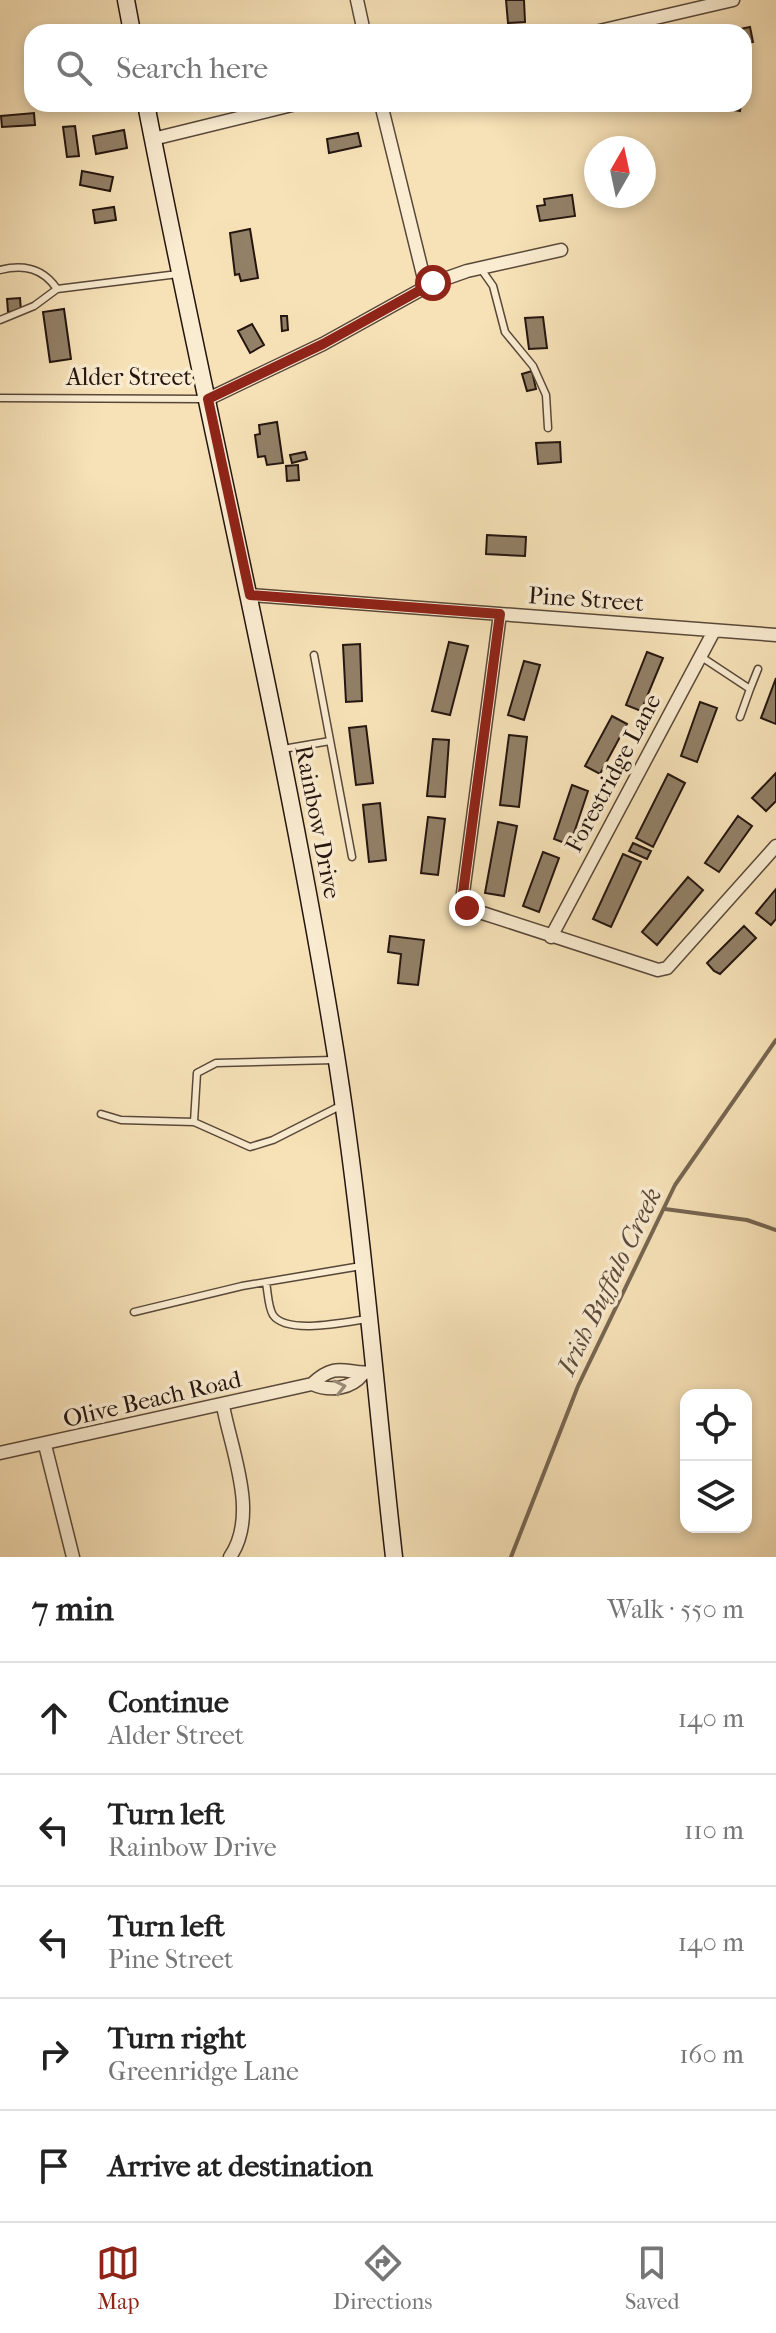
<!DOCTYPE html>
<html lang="en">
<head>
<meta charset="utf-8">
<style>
	body { margin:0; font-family:"IM FELL French Canon",serif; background:#f2f2f2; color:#222 }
	.controls { position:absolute; right:24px; bottom:24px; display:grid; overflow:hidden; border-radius:16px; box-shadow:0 4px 12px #0003 }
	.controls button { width:72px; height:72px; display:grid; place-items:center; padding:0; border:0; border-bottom:2px solid #e0e0e0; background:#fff; color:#222; font:40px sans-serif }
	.compass { position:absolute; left:584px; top:136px; width:72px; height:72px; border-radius:50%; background:#fff; box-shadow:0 4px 12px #0003; rotate:9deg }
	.stop { position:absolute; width:24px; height:24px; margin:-18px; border:6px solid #8f2418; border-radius:50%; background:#fff }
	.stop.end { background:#8f2418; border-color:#fff; box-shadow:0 2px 8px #0008 }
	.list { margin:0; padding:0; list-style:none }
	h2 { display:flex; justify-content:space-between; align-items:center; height:104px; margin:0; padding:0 32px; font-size:34px }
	h2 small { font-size:26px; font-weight:400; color:#767676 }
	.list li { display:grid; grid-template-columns:52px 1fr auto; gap:24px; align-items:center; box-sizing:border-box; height:112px; padding:0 32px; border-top:2px solid #e0e0e0 }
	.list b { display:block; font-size:30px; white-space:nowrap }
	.list p { margin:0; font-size:26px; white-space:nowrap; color:#767676 }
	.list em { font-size:26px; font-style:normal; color:#767676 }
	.icon { flex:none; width:44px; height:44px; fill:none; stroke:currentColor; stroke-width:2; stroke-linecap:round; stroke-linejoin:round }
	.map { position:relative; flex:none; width:776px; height:1557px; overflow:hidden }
	.search { position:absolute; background:#fff; box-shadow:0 4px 12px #0003; left:24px; right:24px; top:24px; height:88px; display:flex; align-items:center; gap:20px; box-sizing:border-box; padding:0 28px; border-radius:24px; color:#767676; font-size:30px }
	.sheet { height:664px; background:#fff }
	nav { display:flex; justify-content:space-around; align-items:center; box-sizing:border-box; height:112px; border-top:2px solid #e0e0e0; background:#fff; font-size:22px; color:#767676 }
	nav a { display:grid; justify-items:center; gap:4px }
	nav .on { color:#8f2418 }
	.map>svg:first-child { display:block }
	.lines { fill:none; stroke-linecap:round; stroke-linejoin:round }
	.stream { stroke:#776652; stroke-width:4 }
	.building { fill:#928067; stroke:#24150f; stroke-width:2 }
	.lane-casing { stroke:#594839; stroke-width:9 }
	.street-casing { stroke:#594839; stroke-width:15 }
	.secondary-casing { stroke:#24150f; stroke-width:19 }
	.lane { stroke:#faecd1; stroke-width:6 }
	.street { stroke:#faecd1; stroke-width:12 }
	.secondary { stroke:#faecd1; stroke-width:16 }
	.oneway { stroke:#9a8b7a }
	.route { stroke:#8f2418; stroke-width:10 }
	.labels { text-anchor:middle; stroke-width:7; stroke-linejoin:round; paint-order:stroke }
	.street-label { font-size:24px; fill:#24150f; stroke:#faecd1 }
	.water-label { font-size:26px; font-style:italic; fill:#5c4b3c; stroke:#faecd1 }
</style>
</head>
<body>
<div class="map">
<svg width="776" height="1557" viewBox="0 0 776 1557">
	<rect width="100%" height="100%" fill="#f7e2b8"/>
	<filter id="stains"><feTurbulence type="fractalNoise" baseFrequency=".0025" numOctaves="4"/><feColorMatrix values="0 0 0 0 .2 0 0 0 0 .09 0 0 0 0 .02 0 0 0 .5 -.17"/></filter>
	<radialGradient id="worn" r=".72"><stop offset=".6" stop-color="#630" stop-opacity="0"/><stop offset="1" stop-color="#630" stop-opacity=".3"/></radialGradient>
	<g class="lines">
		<!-- stream -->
		<path class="stream" d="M 665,1209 L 747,1220 L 776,1230
			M 511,1557 L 578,1386 L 675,1185 L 776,1040"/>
	</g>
	<!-- building -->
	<path class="building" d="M 506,0 L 524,0 L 525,22 L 508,23 Z
		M 750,27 L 753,42 L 744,44 L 744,32 L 726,32 Z
		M 717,104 L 741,104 L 740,111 L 716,107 Z
		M 34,113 L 35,125 L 2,127 L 1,116 Z
		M 75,126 L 79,156 L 67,157 L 63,127 Z
		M 124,130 L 127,148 L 96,154 L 93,136 Z
		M 358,133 L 361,146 L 329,153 L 327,139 Z
		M 82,171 L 113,177 L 110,191 L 80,185 Z
		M 572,195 L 575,216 L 540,221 L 537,206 L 545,205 L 544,199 Z
		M 114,207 L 116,220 L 95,223 L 93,210 Z
		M 250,229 L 258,278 L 241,281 L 239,274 L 235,275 L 230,233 Z
		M 20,298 L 21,311 L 8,312 L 7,299 Z
		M 64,309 L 71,359 L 50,362 L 43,312 Z
		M 281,316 L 287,316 L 288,330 L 282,331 Z
		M 543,317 L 547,348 L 529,349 L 525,318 Z
		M 252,324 L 264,345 L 250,353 L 238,331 Z
		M 532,371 L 536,389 L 527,391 L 522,374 Z
		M 277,422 L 283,463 L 267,465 L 265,456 L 258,457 L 255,435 L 260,434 L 259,425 Z
		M 560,442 L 561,462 L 538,464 L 536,443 Z
		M 305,452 L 307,459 L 292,463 L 290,455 Z
		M 298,465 L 299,480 L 287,481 L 286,466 Z
		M 487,535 L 526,537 L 525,556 L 486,554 Z
		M 449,642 L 468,646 L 450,715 L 432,711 Z
		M 360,644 L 362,701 L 346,702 L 343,645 Z
		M 647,652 L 663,658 L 641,711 L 626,705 Z
		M 524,661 L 540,665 L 524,720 L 508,715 Z
		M 776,678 L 776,724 L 761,718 Z
		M 700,702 L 717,708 L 697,762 L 681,756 Z
		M 612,716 L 627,724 L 600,774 L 585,766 Z
		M 366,726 L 373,783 L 356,785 L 349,728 Z
		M 509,735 L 527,737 L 519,807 L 500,805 Z
		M 433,739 L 449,740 L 445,797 L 427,796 Z
		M 776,773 L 776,801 L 766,811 L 752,798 Z
		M 668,774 L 685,783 L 653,847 L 636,838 Z
		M 572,785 L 588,791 L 570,845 L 554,839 Z
		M 380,803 L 386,860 L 369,862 L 363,805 Z
		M 738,816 L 752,826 L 719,872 L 705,863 Z
		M 428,817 L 445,819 L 438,875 L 421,873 Z
		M 498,822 L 517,826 L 504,896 L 485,893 Z
		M 633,843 L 651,851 L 647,859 L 629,851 Z
		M 543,852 L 559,858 L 539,912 L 523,906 Z
		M 623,854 L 641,862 L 611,927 L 593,919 Z
		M 688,877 L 703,890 L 657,945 L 642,932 Z
		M 776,889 L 776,919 L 771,925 L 756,913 Z
		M 744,926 L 756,938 L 720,974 L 714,971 L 707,963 Z
		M 390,936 L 424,940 L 418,985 L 398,983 L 401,954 L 388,952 Z"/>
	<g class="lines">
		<defs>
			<path id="lane" d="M 481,269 L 493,286 L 505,332 L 533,366 L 546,395 L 548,428
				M 0,270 C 24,264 43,268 57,289
				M 0,320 L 34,306 L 57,289 L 178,274
				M 0,398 L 205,399
				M 314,655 L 352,857
				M 700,656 L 750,689 L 758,669
				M 740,717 L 750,689
				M 283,749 L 330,741
				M 101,1114 L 121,1120 L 194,1122 L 250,1147 L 273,1140 L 342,1105
				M 194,1122 L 197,1073 L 216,1063 L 334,1060
				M 266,1283 C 268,1292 268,1307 273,1315 C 287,1335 346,1322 367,1319
				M 134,1312 L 242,1286 L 361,1266"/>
			<path id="street" d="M 357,0 L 364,32
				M 595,32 L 733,0
				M 381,104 L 426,287
				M 153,139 L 296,104
				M 208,399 L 323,344 L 433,283 L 467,271 L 561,250
				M 250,595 L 776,635
				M 500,614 L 463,893 L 467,908 L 658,970 L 667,968 L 776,846
				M 551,937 L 714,631
				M 312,1384 C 330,1392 351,1389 363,1374
				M 223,1406 C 232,1453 259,1515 230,1557
				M 45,1445 L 73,1557
				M 0,1453 L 312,1384 C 338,1359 348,1376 373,1372"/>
			<path id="secondary" d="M 126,0 L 132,32
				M 146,104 C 207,419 284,732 335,1049 C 362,1217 375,1388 394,1557"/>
		</defs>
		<!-- lane casing -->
		<use href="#lane" class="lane-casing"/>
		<!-- street casing -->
		<use href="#street" class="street-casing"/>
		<!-- secondary casing -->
		<use href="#secondary" class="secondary-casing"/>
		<!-- lane -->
		<use href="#lane" class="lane"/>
		<!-- street -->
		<use href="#street" class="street"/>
		<!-- secondary -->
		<use href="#secondary" class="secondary"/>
	</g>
	<!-- one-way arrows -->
	<defs><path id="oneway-chevron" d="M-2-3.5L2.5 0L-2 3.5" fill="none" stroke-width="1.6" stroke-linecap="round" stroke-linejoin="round" transform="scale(2)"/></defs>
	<use class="oneway" href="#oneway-chevron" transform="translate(340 1387) rotate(-13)"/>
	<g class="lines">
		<!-- route -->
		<path class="route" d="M 433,283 L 323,344 L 208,399 L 250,595 L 500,614 L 463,893 L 467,908"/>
	</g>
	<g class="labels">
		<!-- street labels -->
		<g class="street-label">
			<text x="129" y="385">Alder Street</text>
			<text transform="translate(586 599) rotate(4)" y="8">Pine Street</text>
			<text transform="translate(613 773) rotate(-62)" y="8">Forestridge Lane</text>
			<text transform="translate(318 822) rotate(79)" y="8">Rainbow Drive</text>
			<text transform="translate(152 1399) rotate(-13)" y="8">Olive Beach Road</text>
		</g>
		<!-- water labels -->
		<g class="water-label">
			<text transform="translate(609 1281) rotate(-64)" y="9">Irish Buffalo Creek</text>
		</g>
	</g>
	<rect width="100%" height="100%" filter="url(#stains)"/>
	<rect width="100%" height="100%" fill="url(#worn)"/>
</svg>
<div class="controls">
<button><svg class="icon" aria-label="locate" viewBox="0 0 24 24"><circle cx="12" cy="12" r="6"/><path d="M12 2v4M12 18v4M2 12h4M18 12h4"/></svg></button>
<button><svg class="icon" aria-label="layers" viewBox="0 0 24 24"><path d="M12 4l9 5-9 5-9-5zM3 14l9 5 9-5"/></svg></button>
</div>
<svg class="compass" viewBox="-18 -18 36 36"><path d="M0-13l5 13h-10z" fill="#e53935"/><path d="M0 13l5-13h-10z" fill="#767676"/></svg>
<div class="stop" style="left:433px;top:283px"></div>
<div class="stop end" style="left:467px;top:908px"></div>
<div class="search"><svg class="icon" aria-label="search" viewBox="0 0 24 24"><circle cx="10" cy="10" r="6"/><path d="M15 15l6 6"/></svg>Search here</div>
</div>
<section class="sheet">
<h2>7 min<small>Walk · 550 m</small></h2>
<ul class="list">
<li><svg class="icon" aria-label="ahead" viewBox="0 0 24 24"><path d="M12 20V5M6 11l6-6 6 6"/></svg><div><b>Continue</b><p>Alder Street</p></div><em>140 m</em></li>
<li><svg class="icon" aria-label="left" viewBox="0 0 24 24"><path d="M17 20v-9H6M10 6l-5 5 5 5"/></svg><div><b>Turn left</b><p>Rainbow Drive</p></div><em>110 m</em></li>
<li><svg class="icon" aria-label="left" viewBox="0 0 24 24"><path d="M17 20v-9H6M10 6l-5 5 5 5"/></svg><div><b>Turn left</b><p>Pine Street</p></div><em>140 m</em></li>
<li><svg class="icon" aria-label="right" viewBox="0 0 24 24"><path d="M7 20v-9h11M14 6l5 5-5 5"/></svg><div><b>Turn right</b><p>Greenridge Lane</p></div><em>160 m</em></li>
<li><svg class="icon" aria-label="arrive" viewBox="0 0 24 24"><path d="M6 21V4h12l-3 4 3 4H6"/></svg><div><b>Arrive at destination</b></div></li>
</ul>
</section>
<nav>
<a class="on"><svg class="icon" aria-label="map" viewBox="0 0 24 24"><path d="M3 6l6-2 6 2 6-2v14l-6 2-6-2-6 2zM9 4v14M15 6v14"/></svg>Map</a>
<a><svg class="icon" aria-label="directions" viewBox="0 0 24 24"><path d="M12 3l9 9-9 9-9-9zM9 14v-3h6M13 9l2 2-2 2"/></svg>Directions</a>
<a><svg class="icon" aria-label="saved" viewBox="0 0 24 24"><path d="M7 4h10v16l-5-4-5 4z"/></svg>Saved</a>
</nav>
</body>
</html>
